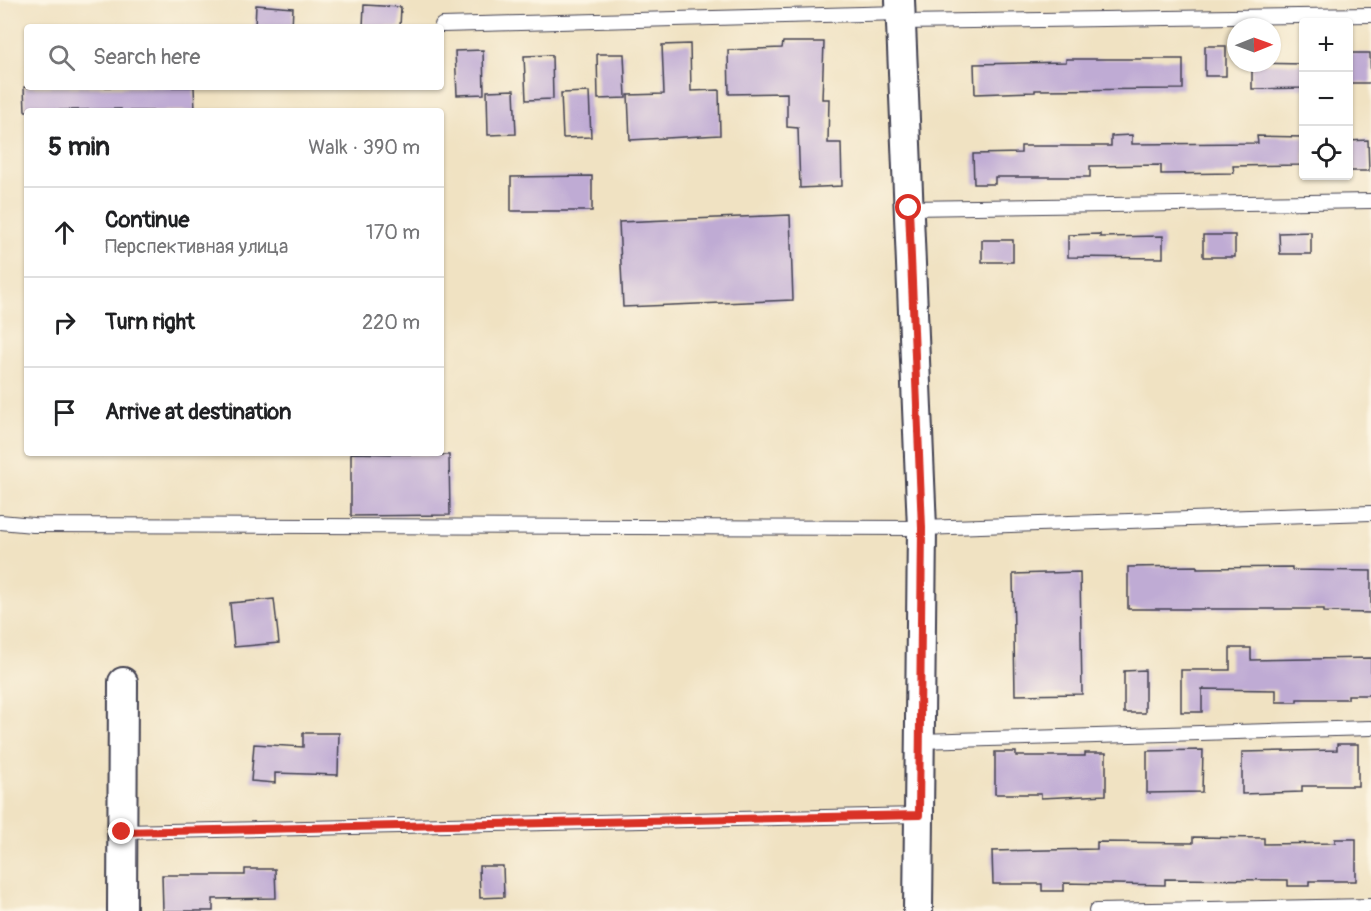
<!DOCTYPE html>
<html lang="en">
<head>
<meta charset="utf-8">
<style>
	body { margin:0; font-family:Pangolin,sans-serif; background:#f6f6f6; color:#202124 }
	.controls { position:absolute; right:18px; top:18px; display:grid; overflow:hidden; border-radius:6px; box-shadow:0 2px 4px #0004 }
	.controls button { width:54px; height:54px; display:grid; place-items:center; padding:0; border:0; border-bottom:2px solid #e0e0e0; background:#fff; color:#202124; font:30px sans-serif }
	.compass { position:absolute; left:1227px; top:18px; width:54px; height:54px; border-radius:50%; background:#fff; box-shadow:0 2px 4px #0004; rotate:89deg }
	.stop { position:absolute; width:18px; height:18px; margin:-14px; border:4px solid #d93025; border-radius:50%; background:#fff }
	.stop.end { background:#d93025; border-color:#fff; box-shadow:0 2px 6px #0008 }
	.list { margin:0; padding:0; list-style:none }
	h2 { display:flex; justify-content:space-between; align-items:center; height:78px; margin:0; padding:0 24px; font-size:26px }
	h2 small { font-size:20px; font-weight:400; color:#757577 }
	.list li { display:grid; grid-template-columns:39px 1fr auto; gap:18px; align-items:center; box-sizing:border-box; height:90px; padding:0 24px; border-top:2px solid #e0e0e0 }
	.list b { display:block; font-size:22px; white-space:nowrap }
	.list p { margin:0; font-size:20px; white-space:nowrap; color:#757577 }
	.list em { font-size:20px; font-style:normal; color:#757577 }
	.icon { flex:none; width:33px; height:33px; fill:none; stroke:currentColor; stroke-width:2; stroke-linecap:round; stroke-linejoin:round }
	.map { position:relative; flex:none; width:1371px; height:911px; overflow:hidden }
	.search { position:absolute; background:#fff; box-shadow:0 2px 4px #0004; left:24px; top:24px; width:420px; height:66px; display:flex; align-items:center; gap:15px; box-sizing:border-box; padding:0 21px; border-radius:6px; color:#757577; font-size:22px }
	.panel { position:absolute; background:#fff; box-shadow:0 2px 4px #0004; left:24px; top:108px; width:420px; height:348px; border-radius:6px }
	.map>svg:first-child { display:block }
	.building { fill:#bfabd4 }
	.lines { fill:none; stroke-linecap:round; stroke-linejoin:round }
	.service-casing { stroke:#413f4f; stroke-width:16 }
	.minor-casing { stroke:#413f4f; stroke-width:32 }
	.service { stroke:#fff; stroke-width:14 }
	.minor { stroke:#fff; stroke-width:28 }
	.route { stroke:#d93025; stroke-width:8 }
</style>
</head>
<body>
<div class="map">
<svg width="1371" height="911" viewBox="0 0 1371 911">
	<rect width="100%" height="100%" fill="#fcf5e5"/>
	<filter id="ink" filterUnits="userSpaceOnUse"><feTurbulence type="fractalNoise" baseFrequency=".0167" numOctaves="2"/><feDisplacementMap in="SourceGraphic" scale="12" xChannelSelector="R" yChannelSelector="G"/><feConvolveMatrix kernelMatrix="1 2 1 2 8 2 1 2 1" color-interpolation-filters="sRGB"/></filter>
	<filter id="wash" filterUnits="userSpaceOnUse"><feTurbulence type="fractalNoise" baseFrequency=".008" numOctaves="4" result="noise"/><feDisplacementMap in="SourceGraphic" scale="24" xChannelSelector="R" yChannelSelector="G"/><feGaussianBlur stdDeviation="1.35" result="paint"/><feColorMatrix in="noise" values="0 0 0 0 0 0 0 0 0 0 0 0 0 0 0 0 0 1.4 0 .05"/><feComposite in="paint" operator="in"/></filter>
	<g filter="url(#wash)">
		<rect width="100%" height="100%" fill="#f0e2c2"/>
		<g id="blocks">
			<!-- building -->
			<path class="building" d="M 256,5 L 293,8 L 292,27 L 255,27 Z
				M 364,5 L 401,7 L 400,27 L 363,27 Z
				M 783,42 L 824,42 L 822,99 L 829,99 L 828,143 L 841,143 L 842,186 L 800,188 L 798,128 L 787,127 L 787,93 L 729,94 L 728,50 L 782,48 Z
				M 690,44 L 691,91 L 719,90 L 720,135 L 630,140 L 628,95 L 664,94 L 662,45 Z
				M 1205,46 L 1226,46 L 1226,76 L 1205,76 Z
				M 483,50 L 484,94 L 457,95 L 455,51 Z
				M 1349,53 L 1370,53 L 1371,83 L 1350,83 Z
				M 597,54 L 624,54 L 626,98 L 598,99 Z
				M 552,55 L 553,99 L 526,100 L 524,56 Z
				M 1066,59 L 1183,59 L 1183,89 L 1035,90 L 1035,92 L 975,94 L 974,64 L 1066,62 Z
				M 1252,63 L 1304,64 L 1304,88 L 1252,89 Z
				M 24,87 L 194,87 L 195,111 L 121,111 L 121,109 L 25,111 Z
				M 514,90 L 516,134 L 488,135 L 487,91 Z
				M 589,92 L 591,137 L 563,138 L 561,93 Z
				M 1132,135 L 1132,144 L 1258,143 L 1257,136 L 1304,137 L 1304,165 L 1233,166 L 1234,173 L 1161,174 L 1161,165 L 1090,166 L 1090,177 L 995,177 L 995,184 L 974,184 L 973,154 L 1021,153 L 1021,146 L 1111,146 L 1111,136 Z
				M 1368,140 L 1369,171 L 1348,171 L 1348,141 Z
				M 592,176 L 592,211 L 511,211 L 511,177 Z
				M 790,215 L 793,300 L 623,307 L 619,222 Z
				M 1311,232 L 1311,254 L 1280,254 L 1279,233 Z
				M 1100,234 L 1100,237 L 1163,236 L 1163,258 L 1068,257 L 1068,235 Z
				M 1203,235 L 1235,235 L 1235,257 L 1203,257 Z
				M 982,240 L 1013,240 L 1013,262 L 982,262 Z
				M 351,453 L 449,455 L 450,515 L 351,516 Z
				M 1197,566 L 1197,568 L 1292,567 L 1292,570 L 1371,571 L 1371,613 L 1324,612 L 1324,609 L 1128,609 L 1128,567 Z
				M 1080,572 L 1082,694 L 1015,695 L 1013,574 Z
				M 274,599 L 279,643 L 234,647 L 230,603 Z
				M 1230,648 L 1251,648 L 1251,660 L 1371,658 L 1371,695 L 1348,695 L 1348,699 L 1297,699 L 1297,702 L 1276,702 L 1276,690 L 1202,689 L 1202,712 L 1181,712 L 1181,670 L 1230,670 Z
				M 1145,670 L 1145,713 L 1124,713 L 1124,671 Z
				M 303,733 L 339,733 L 338,775 L 275,773 L 275,783 L 251,781 L 254,744 L 303,747 Z
				M 1337,744 L 1358,744 L 1358,786 L 1302,786 L 1302,792 L 1242,794 L 1242,752 L 1337,750 Z
				M 1203,750 L 1202,792 L 1147,793 L 1147,751 Z
				M 995,752 L 1016,752 L 1016,756 L 1085,756 L 1085,753 L 1106,753 L 1106,795 L 1041,798 L 1041,794 L 995,794 Z
				M 1193,837 L 1264,838 L 1264,844 L 1335,843 L 1335,839 L 1356,839 L 1356,881 L 1309,881 L 1309,886 L 1288,886 L 1288,880 L 1165,879 L 1165,885 L 1064,883 L 1064,891 L 1042,891 L 1042,884 L 993,884 L 992,851 L 1097,849 L 1097,842 L 1193,843 Z
				M 479,866 L 503,866 L 504,897 L 480,898 Z
				M 245,869 L 275,869 L 276,898 L 213,899 L 213,911 L 163,911 L 162,875 L 245,875 Z"/>
		</g>
	</g>
	<g filter="url(#ink)">
		<use href="#blocks" fill-opacity="0" stroke="#413f4f" stroke-width="1.5"/>
		<g class="lines">
			<defs>
				<path id="service" d="M 901,22 L 1371,15
					M 442,25 L 901,13
					M 909,208 L 1371,201
					M 0,522 L 33,525 L 922,528 L 1371,513
					M 919,741 L 1371,728
					M 122,832 L 919,815
					M 1096,911 L 1371,906"/>
				<path id="minor" d="M 900,0 L 922,528 L 918,911
					M 122,911 L 123,682"/>
			</defs>
			<!-- service casing -->
			<use href="#service" class="service-casing"/>
			<!-- minor casing -->
			<use href="#minor" class="minor-casing"/>
			<!-- service -->
			<use href="#service" class="service"/>
			<!-- minor -->
			<use href="#minor" class="minor"/>
		</g>
	</g>
	<g class="lines" filter="url(#ink)">
		<!-- route -->
		<path class="route" d="M 122,832 L 919,815 L 922,528 L 909,208"/>
	</g>
</svg>
<div class="controls">
<button>+</button>
<button>−</button>
<button><svg class="icon" aria-label="locate" viewBox="0 0 24 24"><circle cx="12" cy="12" r="6"/><path d="M12 2v4M12 18v4M2 12h4M18 12h4"/></svg></button>
</div>
<svg class="compass" viewBox="-18 -18 36 36"><path d="M0-13l5 13h-10z" fill="#e53935"/><path d="M0 13l5-13h-10z" fill="#757577"/></svg>
<div class="stop" style="left:909px;top:208px"></div>
<div class="stop end" style="left:122px;top:832px"></div>
<div class="search"><svg class="icon" aria-label="search" viewBox="0 0 24 24"><circle cx="10" cy="10" r="6"/><path d="M15 15l6 6"/></svg>Search here</div>
<section class="panel">
<h2>5 min<small>Walk · 390 m</small></h2>
<ul class="list">
<li><svg class="icon" aria-label="ahead" viewBox="0 0 24 24"><path d="M12 20V5M6 11l6-6 6 6"/></svg><div><b>Continue</b><p>Перспективная улица</p></div><em>170 m</em></li>
<li><svg class="icon" aria-label="right" viewBox="0 0 24 24"><path d="M7 20v-9h11M14 6l5 5-5 5"/></svg><div><b>Turn right</b></div><em>220 m</em></li>
<li><svg class="icon" aria-label="arrive" viewBox="0 0 24 24"><path d="M6 21V4h12l-3 4 3 4H6"/></svg><div><b>Arrive at destination</b></div></li>
</ul>
</section>
</div>
</body>
</html>
